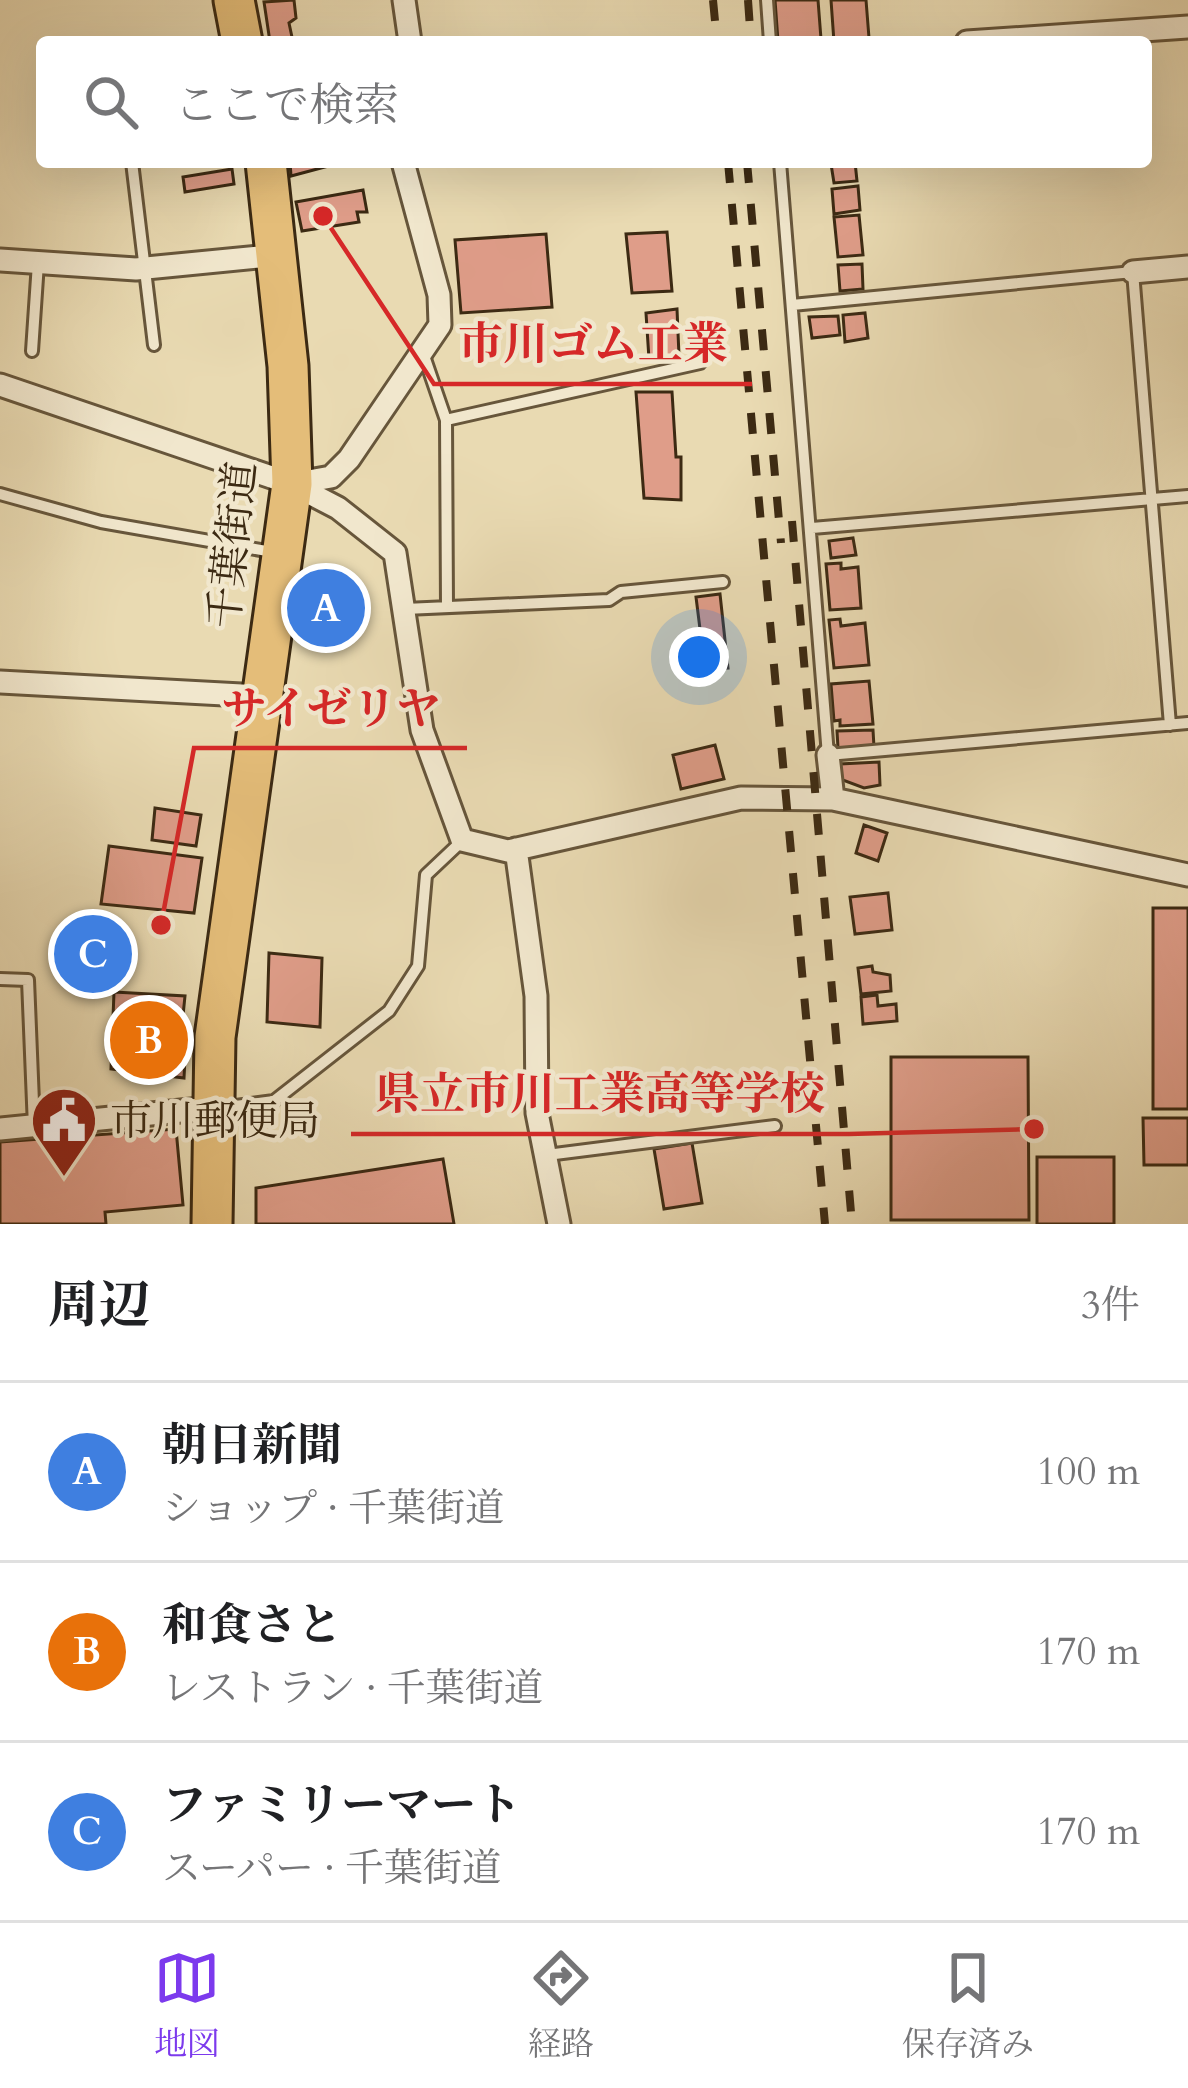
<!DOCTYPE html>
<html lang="ja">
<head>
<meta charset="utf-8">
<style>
	body { margin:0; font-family:Cardo,"Noto Serif JP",serif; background:#f6f6f6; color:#202124 }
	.you { position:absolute; left:699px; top:657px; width:42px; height:42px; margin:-30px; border:9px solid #fff; border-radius:50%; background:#1a73e8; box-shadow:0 0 0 18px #1a73e833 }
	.badge { display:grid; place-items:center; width:78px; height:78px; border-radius:50%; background:#7c3aed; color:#fff; font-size:39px; font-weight:700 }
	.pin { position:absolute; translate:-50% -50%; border:6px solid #fff; box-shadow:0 3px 12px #0006 }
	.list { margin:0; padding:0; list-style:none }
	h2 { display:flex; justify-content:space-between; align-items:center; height:156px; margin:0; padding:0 48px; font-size:51px }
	h2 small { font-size:39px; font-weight:400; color:#757577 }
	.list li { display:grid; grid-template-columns:78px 1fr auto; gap:36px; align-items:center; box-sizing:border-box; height:180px; padding:0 48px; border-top:3px solid #e0e0e0 }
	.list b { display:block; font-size:45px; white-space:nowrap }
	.list p { margin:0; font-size:39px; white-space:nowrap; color:#757577 }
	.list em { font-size:39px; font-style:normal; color:#757577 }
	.icon { flex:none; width:66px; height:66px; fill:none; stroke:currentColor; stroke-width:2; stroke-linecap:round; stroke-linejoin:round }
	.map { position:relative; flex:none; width:1188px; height:1224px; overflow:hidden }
	.search { position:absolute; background:#fff; box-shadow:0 12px 48px #0002; left:36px; right:36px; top:36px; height:132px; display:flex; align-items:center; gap:30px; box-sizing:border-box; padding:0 42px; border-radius:12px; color:#757577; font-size:45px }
	.sheet { height:696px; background:#fff }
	nav { display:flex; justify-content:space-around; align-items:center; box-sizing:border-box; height:168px; border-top:3px solid #e0e0e0; background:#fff; font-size:33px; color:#757577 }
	nav a { display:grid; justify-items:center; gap:6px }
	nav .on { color:#7c3aed }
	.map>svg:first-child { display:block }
	.building { fill:#df9d89; stroke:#3c2a13; stroke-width:3 }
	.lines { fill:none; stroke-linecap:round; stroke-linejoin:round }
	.lane-casing { stroke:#67563b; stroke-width:16 }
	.street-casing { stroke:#67563b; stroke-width:27 }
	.highway-casing { stroke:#3c2a13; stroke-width:45 }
	.lane { stroke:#f1e7cd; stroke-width:10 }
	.street { stroke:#f1e7cd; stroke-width:21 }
	.highway { stroke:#e4bd79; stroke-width:39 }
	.rail { stroke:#3c2a13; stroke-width:8; stroke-dasharray:21 21; stroke-linecap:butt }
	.labels { text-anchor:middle; stroke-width:9; stroke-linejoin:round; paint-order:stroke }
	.street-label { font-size:42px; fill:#3c2a13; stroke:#f1e7cd }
	.poi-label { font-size:42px; fill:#3c2a13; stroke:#f1e7cd; text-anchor:start }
	.leader { fill:none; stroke:#d62828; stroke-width:4.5 }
	.callout-dot { fill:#d62828; stroke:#f1e7cd; stroke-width:4.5 }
	.callout-label { font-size:45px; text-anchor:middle; font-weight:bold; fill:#d62828; stroke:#f1e7cd; stroke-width:9; stroke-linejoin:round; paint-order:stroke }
</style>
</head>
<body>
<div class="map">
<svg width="1188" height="1224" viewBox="0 0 1188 1224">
	<rect width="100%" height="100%" fill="#e9dab2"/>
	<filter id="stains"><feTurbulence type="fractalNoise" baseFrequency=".00167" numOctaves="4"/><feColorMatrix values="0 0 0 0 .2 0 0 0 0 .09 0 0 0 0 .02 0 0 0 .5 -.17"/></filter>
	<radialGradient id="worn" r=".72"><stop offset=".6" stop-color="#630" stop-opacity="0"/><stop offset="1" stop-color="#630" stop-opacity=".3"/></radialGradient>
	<!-- building -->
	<path class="building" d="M 294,0 L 296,18 L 289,23 L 293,42 L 270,42 L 264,2 Z
		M 775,0 L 818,0 L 821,39 L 778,41 Z
		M 831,0 L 866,0 L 869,38 L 834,42 Z
		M 290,162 L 339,162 L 340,163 L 291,176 Z
		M 855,162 L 857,181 L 834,183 L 831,164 Z
		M 232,169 L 234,184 L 185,192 L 183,177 Z
		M 858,186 L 860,210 L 834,214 L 832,189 Z
		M 363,190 L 367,212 L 357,212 L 359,222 L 302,231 L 296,202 Z
		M 859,215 L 863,255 L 838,257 L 834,217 Z
		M 667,232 L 672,291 L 632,293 L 626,234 Z
		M 546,234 L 552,307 L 461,313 L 455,240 Z
		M 862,264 L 863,289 L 840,291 L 838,265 Z
		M 677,309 L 679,356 L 649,359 L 646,313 Z
		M 865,313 L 868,338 L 845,342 L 843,315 Z
		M 838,316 L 840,335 L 812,338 L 809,317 Z
		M 636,392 L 672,392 L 676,457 L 681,457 L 681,500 L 644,498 Z
		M 853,538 L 856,555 L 831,558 L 829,541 Z
		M 841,563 L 841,569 L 858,567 L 861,608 L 830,610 L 826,564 Z
		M 720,594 L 728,668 L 705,669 L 696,597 Z
		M 840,619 L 841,626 L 865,623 L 869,665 L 834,668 L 829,620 Z
		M 869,681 L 873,724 L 840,726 L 840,720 L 834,721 L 831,684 Z
		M 873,730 L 874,747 L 838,748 L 837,731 Z
		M 715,745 L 724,779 L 681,789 L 673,755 Z
		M 879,762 L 880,785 L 864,788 L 840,779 L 840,764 Z
		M 155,808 L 201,815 L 196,846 L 152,840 Z
		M 864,825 L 887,833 L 878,861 L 856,853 Z
		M 109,846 L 202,858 L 194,913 L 101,904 Z
		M 888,893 L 892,930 L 855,934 L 850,897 Z
		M 1153,908 L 1188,908 L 1188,1109 L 1153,1109 Z
		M 269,953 L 322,958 L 320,1027 L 267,1022 Z
		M 872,966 L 873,972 L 890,975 L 891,991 L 861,994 L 858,968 Z
		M 114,992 L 185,996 L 179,1055 L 185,1058 L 184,1078 L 111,1069 Z
		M 877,995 L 878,1006 L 896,1004 L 897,1021 L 863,1024 L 861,997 Z
		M 891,1057 L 1028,1057 L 1029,1220 L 891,1220 Z
		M 1143,1118 L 1188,1118 L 1188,1165 L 1144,1165 Z
		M 176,1129 L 183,1205 L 105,1212 L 106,1224 L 0,1224 L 0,1142 Z
		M 692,1143 L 702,1203 L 664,1209 L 654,1149 Z
		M 1037,1157 L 1114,1157 L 1114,1224 L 1037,1224 Z
		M 443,1159 L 454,1224 L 256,1224 L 256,1188 Z"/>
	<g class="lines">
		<defs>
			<path id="lane" d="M 767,0 L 770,42
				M 132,162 L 154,345
				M 780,162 L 828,755 L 1188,723
				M 792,305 L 1133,272 L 1170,725
				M 32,351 L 38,263
				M 424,356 L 446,420 L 700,363
				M 446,420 L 447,606
				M 0,494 L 101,522 L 278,553
				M 812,528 L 1188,496
				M 405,609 L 609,600 L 621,592 L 723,582
				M 0,979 L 28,980 L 34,1127
				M 220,1108 L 274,1101 L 389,1011 L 418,966 L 426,875 L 462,841
				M 547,1155 L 775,1126"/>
			<path id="street" d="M 404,0 L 410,42
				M 967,42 L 1188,27
				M 0,260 L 136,269 L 279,255
				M 1133,272 L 1188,267
				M 0,385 L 292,484 L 338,508 L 395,553 L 422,730 L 462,840 L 508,851 L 741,798 L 833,799 L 1188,875
				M 292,484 L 331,477 L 349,459 L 440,325 L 439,295 L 403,162
				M 0,682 L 262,696
				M 828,755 L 833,799
				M 516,849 L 536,996 L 537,1113 L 559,1224
				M 0,1129 L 211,1108"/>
			<path id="highway" d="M 234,0 L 242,42
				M 212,1224 L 215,1037 L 292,484 L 288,366 L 266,162"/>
		</defs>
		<!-- lane casing -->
		<use href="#lane" class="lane-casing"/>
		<!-- street casing -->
		<use href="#street" class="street-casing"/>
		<!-- highway casing -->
		<use href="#highway" class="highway-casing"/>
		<!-- lane -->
		<use href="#lane" class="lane"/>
		<!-- street -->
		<use href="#street" class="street"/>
		<!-- highway -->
		<use href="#highway" class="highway"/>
		<!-- rail -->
		<path class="rail" d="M 713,0 L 717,42
			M 748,0 L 751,42
			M 728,162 L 825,1224
			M 747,162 L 781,543
			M 792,521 L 852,1224"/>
	</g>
	<!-- icons -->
	<defs>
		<symbol id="civic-pin" viewBox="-11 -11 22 30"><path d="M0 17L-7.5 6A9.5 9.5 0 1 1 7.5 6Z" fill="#8f2418" stroke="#f1e7cd"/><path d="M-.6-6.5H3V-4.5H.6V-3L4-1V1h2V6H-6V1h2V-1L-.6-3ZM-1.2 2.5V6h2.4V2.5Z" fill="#fff"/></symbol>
	</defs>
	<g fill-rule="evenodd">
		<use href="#civic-pin" x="26" y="1082" width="76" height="104"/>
	</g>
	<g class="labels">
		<!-- street labels -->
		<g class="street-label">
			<text transform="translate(231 545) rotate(-84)" y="15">千葉街道</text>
		</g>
		<!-- poi labels -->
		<g class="poi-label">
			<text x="110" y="1135">市川郵便局</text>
		</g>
	</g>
	<!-- callouts -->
	<path class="leader" d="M323 216L434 384H752M161 925L194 748H467M1034 1129L849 1134H351"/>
	<g class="callout-dot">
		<circle cx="323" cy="216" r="12"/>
		<circle cx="161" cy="925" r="12"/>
		<circle cx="1034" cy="1129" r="12"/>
	</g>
	<g class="callout-label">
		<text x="593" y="359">市川ゴム工業</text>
		<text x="331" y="724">サイゼリヤ</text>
		<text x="600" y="1109">県立市川工業高等学校</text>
	</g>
	<rect width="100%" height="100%" filter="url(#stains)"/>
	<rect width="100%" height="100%" fill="url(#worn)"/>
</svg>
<div class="you"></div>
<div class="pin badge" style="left:326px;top:608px;background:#3f7fe0">A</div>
<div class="pin badge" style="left:149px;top:1040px;background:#e8710a">B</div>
<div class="pin badge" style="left:93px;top:954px;background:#3f7fe0">C</div>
<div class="search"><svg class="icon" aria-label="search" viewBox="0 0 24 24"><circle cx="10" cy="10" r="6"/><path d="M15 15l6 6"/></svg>ここで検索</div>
</div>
<section class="sheet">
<h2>周辺<small>3件</small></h2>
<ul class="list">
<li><span class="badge" style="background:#3f7fe0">A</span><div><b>朝日新聞</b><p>ショップ · 千葉街道</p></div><em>100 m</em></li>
<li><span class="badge" style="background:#e8710a">B</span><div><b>和食さと</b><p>レストラン · 千葉街道</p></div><em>170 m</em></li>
<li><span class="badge" style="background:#3f7fe0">C</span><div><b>ファミリーマート</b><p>スーパー · 千葉街道</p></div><em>170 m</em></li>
</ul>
</section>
<nav>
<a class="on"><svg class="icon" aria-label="map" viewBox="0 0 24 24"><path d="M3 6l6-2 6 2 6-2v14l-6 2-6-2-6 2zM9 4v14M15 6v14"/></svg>地図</a>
<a><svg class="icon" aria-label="directions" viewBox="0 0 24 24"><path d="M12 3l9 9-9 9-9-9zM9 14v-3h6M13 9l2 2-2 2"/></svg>経路</a>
<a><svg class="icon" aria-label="saved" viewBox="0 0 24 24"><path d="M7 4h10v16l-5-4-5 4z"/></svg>保存済み</a>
</nav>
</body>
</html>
